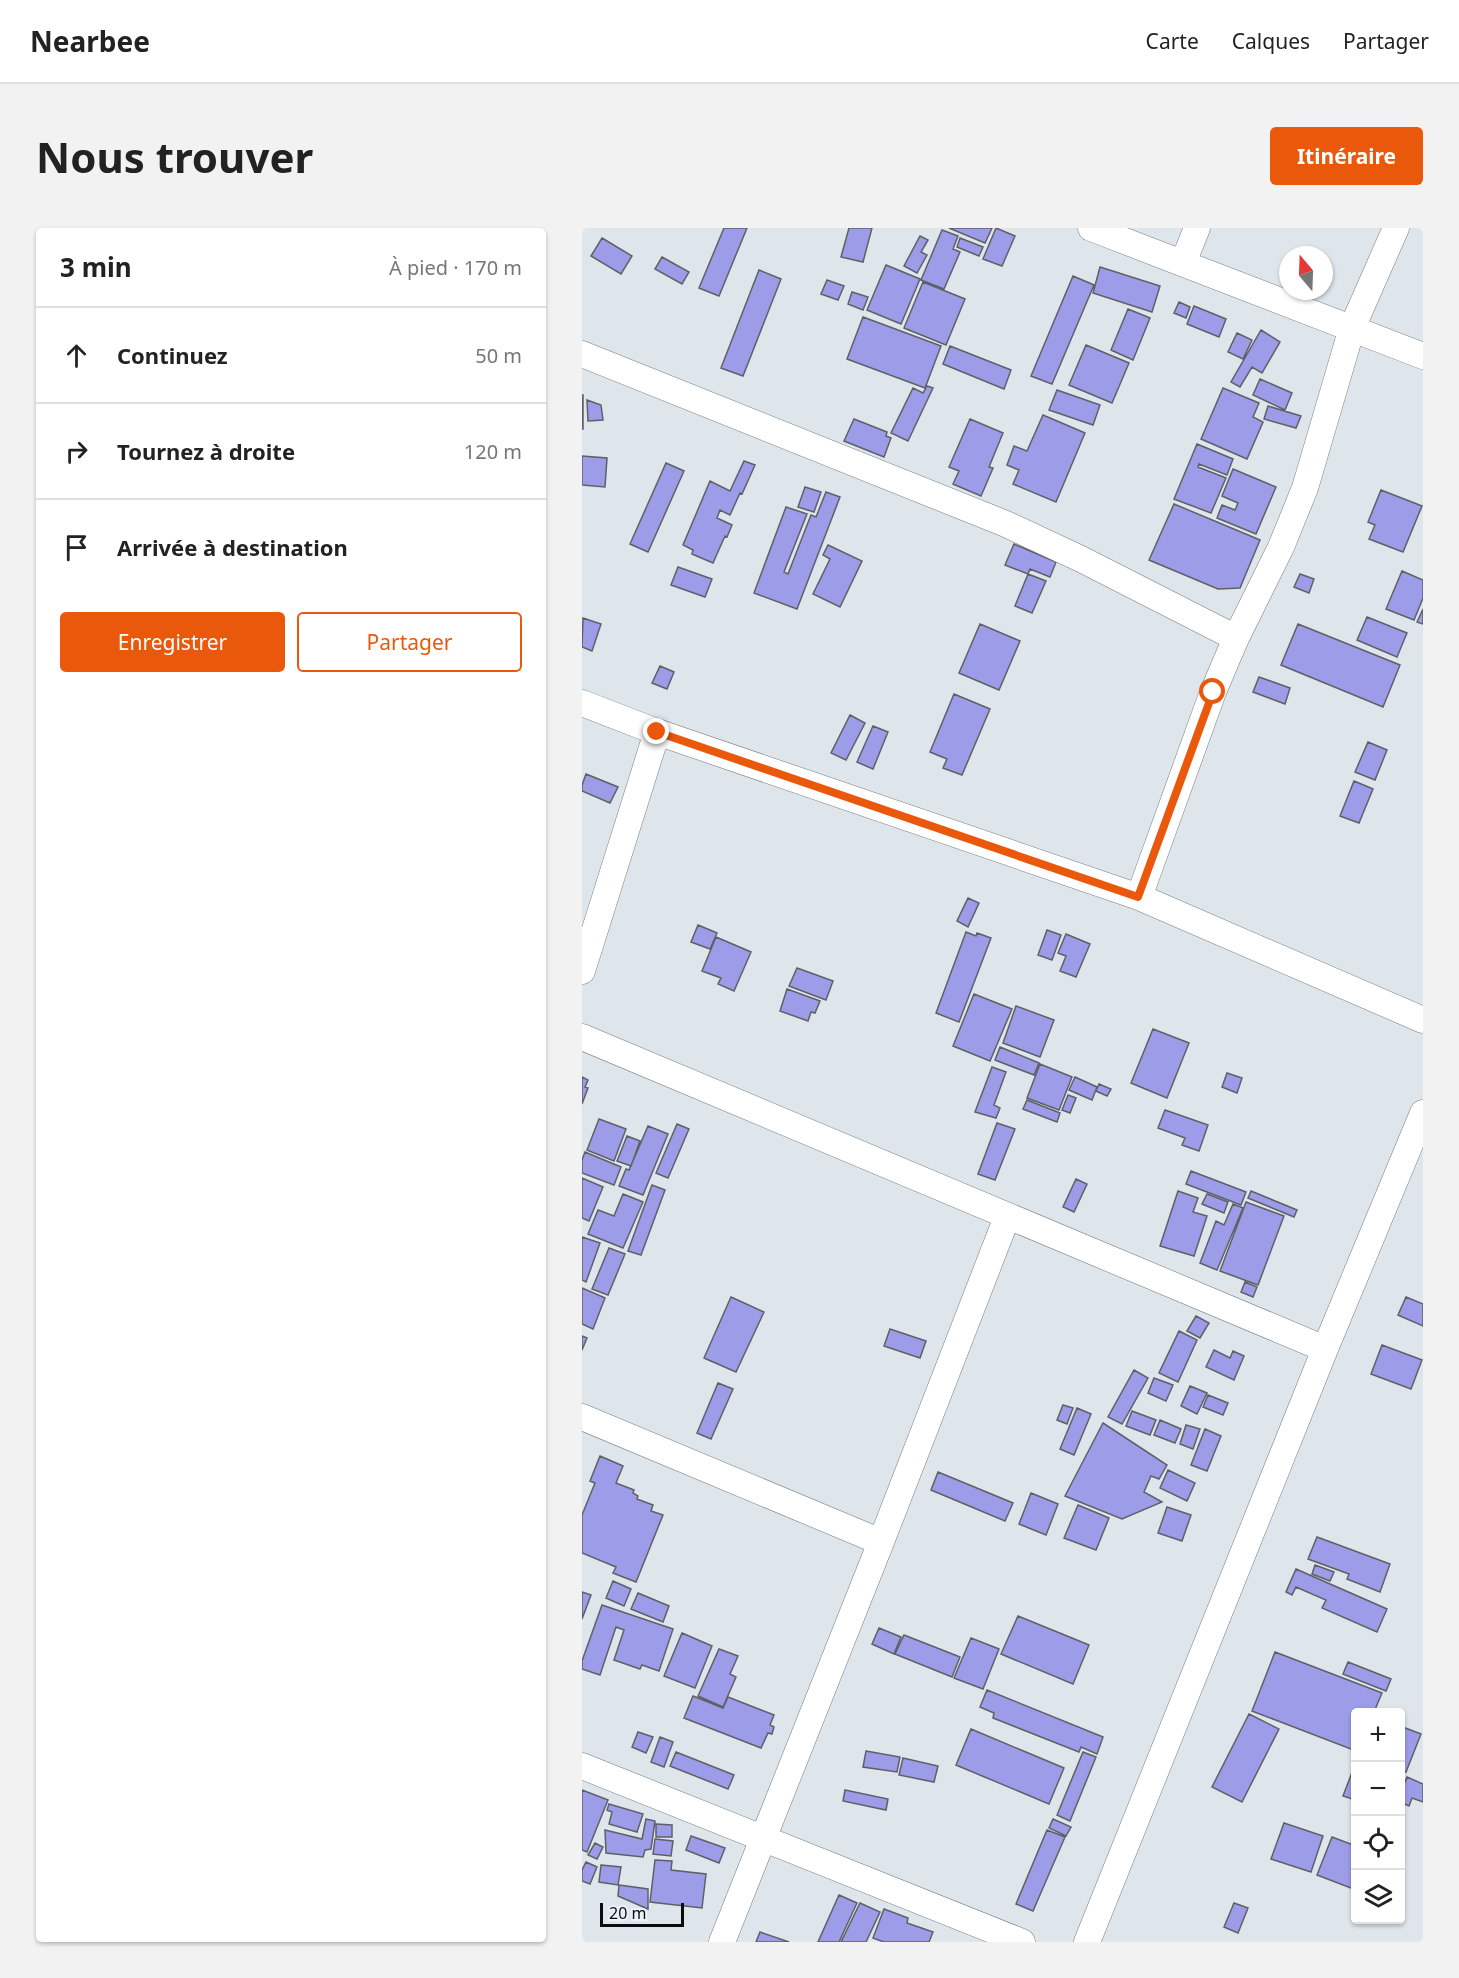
<!DOCTYPE html>
<html lang="fr">
<head>
<meta charset="utf-8">
<style>
	body { margin:0; font-family:"Noto Sans",sans-serif; background:#f2f2f2; color:#222 }
	.controls { position:absolute; right:18px; bottom:18px; display:grid; overflow:hidden; border-radius:6px; box-shadow:0 2px 4px #0004 }
	.controls button { width:54px; height:54px; display:grid; place-items:center; padding:0; border:0; border-bottom:2px solid #e0e0e0; background:#fff; color:#222; font:30px sans-serif }
	.compass { position:absolute; left:697px; top:18px; width:54px; height:54px; border-radius:50%; background:#fff; box-shadow:0 2px 4px #0004; rotate:341deg }
	.scale { position:absolute; left:18px; bottom:15px; width:84px; box-sizing:border-box; padding-left:6px; border:3px solid #0a0c0e; border-top:0; font-size:16px; line-height:21px; white-space:nowrap; color:#0a0c0e; -webkit-text-stroke:4px #ebf2f9; paint-order:stroke }
	.stop { position:absolute; width:18px; height:18px; margin:-14px; border:4px solid #ea580c; border-radius:50%; background:#fff }
	.stop.end { background:#ea580c; border-color:#fff; box-shadow:0 2px 6px #0008 }
	.list { margin:0; padding:0; list-style:none }
	h2 { display:flex; justify-content:space-between; align-items:center; height:78px; margin:0; padding:0 24px; font-size:26px }
	h2 small { font-size:20px; font-weight:400; color:#767676 }
	.list li { display:grid; grid-template-columns:39px 1fr auto; gap:18px; align-items:center; box-sizing:border-box; height:96px; padding:0 24px; border-top:2px solid #e0e0e0 }
	.list b { display:block; font-size:22px; white-space:nowrap }
	.list em { font-size:20px; font-style:normal; color:#767676 }
	.actions { display:flex; gap:12px; padding:18px 24px }
	.actions a { flex:1; padding:14px 0; border:2px solid #ea580c; border-radius:6px; text-align:center; font-size:21px; color:#ea580c }
	.actions .main { background:#ea580c; color:#fff }
	.icon { flex:none; width:33px; height:33px; fill:none; stroke:currentColor; stroke-width:2; stroke-linecap:round; stroke-linejoin:round }
	.map { position:relative; flex:none; width:841px; height:1714px; overflow:hidden; border-radius:6px }
	header { display:flex; align-items:center; gap:36px; box-sizing:border-box; height:84px; padding:0 30px; background:#fff; border-bottom:2px solid #e0e0e0 }
	header strong { font-size:28px }
	nav { display:flex; gap:33px; margin-inline-start:auto; font-size:21px }
	.intro { display:flex; align-items:center; justify-content:space-between; box-sizing:border-box; height:144px; padding:0 36px }
	h1 { margin:0; font-size:42px }
	.button { padding:15px 27px; border-radius:6px; background:#ea580c; color:#fff; font-size:21px; font-weight:700 }
	main { display:flex; gap:36px; padding:0 36px }
	aside { flex:1; background:#fff; border-radius:6px; box-shadow:0 2px 4px #0004 }
	.map>svg:first-child { display:block }
	.building { fill:#9c9ce9; stroke:#5f6067; stroke-width:1.5 }
	.lines { fill:none; stroke-linecap:round; stroke-linejoin:round }
	.street-casing { stroke:#767d83; stroke-width:27 }
	.street { stroke:#fff; stroke-width:26 }
	.route { stroke:#ea580c; stroke-width:8 }
</style>
</head>
<body>
<header>
<strong>Nearbee</strong>
<nav><a>Carte</a><a>Calques</a><a>Partager</a></nav>
</header>
<div class="intro"><h1>Nous trouver</h1><a class="button">Itinéraire</a></div>
<main>
<aside>
<h2>3 min<small>À pied · 170 m</small></h2>
<ul class="list">
<li><svg class="icon" aria-label="ahead" viewBox="0 0 24 24"><path d="M12 20V5M6 11l6-6 6 6"/></svg><div><b>Continuez</b></div><em>50 m</em></li>
<li><svg class="icon" aria-label="right" viewBox="0 0 24 24"><path d="M7 20v-9h11M14 6l5 5-5 5"/></svg><div><b>Tournez à droite</b></div><em>120 m</em></li>
<li><svg class="icon" aria-label="arrive" viewBox="0 0 24 24"><path d="M6 21V4h12l-3 4 3 4H6"/></svg><div><b>Arrivée à destination</b></div></li>
</ul>
<div class="actions"><a class="main">Enregistrer</a><a>Partager</a></div>
</aside>
<div class="map">
<svg width="841" height="1714" viewBox="0 0 841 1714">
	<rect width="100%" height="100%" fill="#dee5eb"/>
	<!-- building -->
	<path class="building" d="M 142,0 L 165,0 L 137,68 L 117,60 Z
		M 267,0 L 290,0 L 281,34 L 259,29 Z
		M 367,0 L 410,0 L 403,15 Z
		M 414,0 L 433,8 L 420,38 L 401,31 Z
		M 360,2 L 376,8 L 371,21 L 378,24 L 362,61 L 339,52 Z
		M 338,8 L 346,12 L 339,24 L 345,27 L 335,45 L 322,38 Z
		M 20,10 L 50,28 L 39,46 L 9,28 Z
		M 378,10 L 401,19 L 397,28 L 375,19 Z
		M 80,29 L 107,44 L 100,56 L 73,41 Z
		M 304,37 L 338,51 L 319,96 L 285,82 Z
		M 518,39 L 578,58 L 570,84 L 511,65 Z
		M 177,42 L 199,51 L 161,148 L 139,140 Z
		M 491,48 L 512,57 L 470,156 L 449,148 Z
		M 245,52 L 262,58 L 256,72 L 239,66 Z
		M 341,54 L 383,71 L 364,117 L 322,100 Z
		M 270,64 L 286,69 L 281,82 L 266,76 Z
		M 597,74 L 608,79 L 604,90 L 592,85 Z
		M 612,78 L 644,91 L 637,109 L 605,96 Z
		M 546,81 L 568,90 L 551,132 L 529,122 Z
		M 281,89 L 359,118 L 343,160 L 265,131 Z
		M 679,102 L 698,114 L 680,145 L 670,139 L 658,159 L 649,154 Z
		M 655,105 L 670,112 L 661,131 L 646,124 Z
		M 504,117 L 547,135 L 530,175 L 487,157 Z
		M 368,118 L 429,142 L 422,161 L 361,136 Z
		M 678,151 L 710,165 L 703,182 L 671,167 Z
		M 345,158 L 351,160 L 326,213 L 309,205 L 331,160 L 341,165 Z
		M 641,160 L 677,175 L 671,189 L 681,194 L 665,231 L 619,211 Z
		M 475,162 L 518,177 L 511,197 L 467,182 Z
		M 0,167 L 1,167 L 1,201 L 0,201 Z
		M 5,172 L 19,177 L 21,192 L 6,193 Z
		M 686,178 L 719,188 L 714,200 L 682,191 Z
		M 461,187 L 503,205 L 474,274 L 431,256 L 437,242 L 425,237 L 432,218 L 445,223 Z
		M 272,191 L 305,204 L 304,208 L 309,210 L 302,229 L 262,213 Z
		M 388,191 L 421,205 L 407,239 L 411,240 L 399,268 L 371,256 L 377,243 L 367,239 Z
		M 615,216 L 651,231 L 645,247 L 617,236 L 616,239 L 644,250 L 629,285 L 592,271 Z
		M 0,228 L 25,230 L 23,259 L 0,257 Z
		M 162,233 L 173,237 L 160,266 L 158,265 L 148,287 L 138,282 L 135,290 L 150,297 L 145,309 L 143,308 L 131,335 L 110,326 L 111,322 L 101,317 L 128,253 L 148,263 Z
		M 84,235 L 102,243 L 66,324 L 48,316 Z
		M 651,241 L 694,259 L 674,306 L 635,290 L 640,277 L 653,282 L 656,275 L 640,268 Z
		M 223,259 L 239,264 L 232,284 L 216,279 Z
		M 799,262 L 840,278 L 821,324 L 787,311 L 793,297 L 786,294 Z
		M 244,264 L 258,269 L 215,381 L 172,365 L 204,279 L 225,286 L 202,344 L 206,346 L 229,287 L 234,289 Z
		M 592,276 L 678,312 L 658,360 L 636,361 L 567,332 Z
		M 432,316 L 474,334 L 468,349 L 448,341 L 446,346 L 423,337 Z
		M 246,317 L 280,333 L 258,379 L 231,366 L 248,331 L 241,327 Z
		M 96,339 L 130,351 L 123,369 L 89,357 Z
		M 820,343 L 841,352 L 841,370 L 832,392 L 804,381 Z
		M 446,346 L 464,353 L 450,385 L 433,378 Z
		M 718,346 L 732,351 L 727,365 L 712,359 Z
		M 841,381 L 841,396 L 835,394 Z
		M 785,389 L 825,405 L 815,429 L 775,412 Z
		M 1,390 L 19,396 L 10,423 L 0,419 Z
		M 398,396 L 438,413 L 417,462 L 377,445 Z
		M 716,396 L 818,437 L 801,479 L 699,437 Z
		M 78,438 L 92,444 L 85,461 L 70,455 Z
		M 677,449 L 708,460 L 703,476 L 671,464 Z
		M 372,466 L 408,481 L 380,547 L 361,540 L 365,531 L 348,524 Z
		M 268,487 L 283,495 L 264,532 L 249,525 Z
		M 291,498 L 306,504 L 291,541 L 275,534 Z
		M 786,514 L 805,522 L 793,552 L 773,544 Z
		M 4,546 L 36,559 L 28,575 L 0,563 L 0,557 Z
		M 772,553 L 791,561 L 777,595 L 758,588 Z
		M 386,670 L 397,675 L 386,699 L 375,693 Z
		M 116,697 L 135,705 L 128,721 L 109,714 Z
		M 465,702 L 479,707 L 470,732 L 456,727 Z
		M 384,704 L 394,708 L 395,705 L 409,710 L 377,794 L 354,785 Z
		M 484,706 L 508,716 L 494,749 L 478,743 L 484,728 L 476,725 Z
		M 134,709 L 169,724 L 152,763 L 136,756 L 139,750 L 120,743 Z
		M 215,740 L 251,753 L 244,772 L 207,758 Z
		M 205,761 L 238,773 L 233,785 L 229,784 L 226,793 L 198,783 Z
		M 392,766 L 430,781 L 408,833 L 371,818 Z
		M 434,778 L 472,792 L 458,829 L 421,815 Z
		M 571,801 L 607,815 L 585,870 L 549,855 Z
		M 418,819 L 457,835 L 452,847 L 413,832 Z
		M 458,836 L 490,849 L 477,882 L 445,870 Z
		M 410,839 L 424,844 L 412,877 L 418,880 L 414,890 L 393,884 Z
		M 645,845 L 660,850 L 655,865 L 640,859 Z
		M 0,849 L 6,852 L 3,859 L 6,860 L 0,876 Z
		M 493,849 L 515,859 L 510,872 L 487,862 Z
		M 517,856 L 529,861 L 525,868 L 514,863 Z
		M 486,867 L 494,870 L 488,885 L 480,882 Z
		M 445,872 L 478,885 L 475,894 L 441,881 Z
		M 583,882 L 626,897 L 617,923 L 600,917 L 603,910 L 576,900 Z
		M 17,891 L 44,901 L 32,933 L 5,922 Z
		M 415,895 L 433,901 L 413,952 L 396,946 Z
		M 95,896 L 107,901 L 86,950 L 74,945 Z
		M 66,898 L 86,906 L 61,967 L 37,958 L 44,941 L 47,942 Z
		M 45,908 L 58,913 L 49,938 L 35,933 Z
		M 3,924 L 39,939 L 32,957 L 0,945 L 0,932 Z
		M 609,943 L 664,964 L 659,977 L 604,956 Z
		M 0,950 L 21,959 L 7,993 L 0,990 Z
		M 494,951 L 505,956 L 492,984 L 481,979 Z
		M 70,957 L 83,962 L 59,1027 L 46,1023 Z
		M 596,963 L 616,970 L 611,984 L 625,988 L 612,1028 L 578,1018 Z
		M 669,963 L 715,982 L 712,989 L 666,970 Z
		M 41,966 L 61,974 L 41,1020 L 6,1006 L 16,982 L 32,988 Z
		M 625,966 L 646,974 L 642,985 L 620,976 Z
		M 664,974 L 702,988 L 676,1057 L 638,1043 Z
		M 651,976 L 661,980 L 635,1042 L 618,1035 L 634,993 L 642,997 Z
		M 0,1009 L 18,1015 L 4,1054 L 0,1052 Z
		M 27,1020 L 43,1026 L 26,1067 L 10,1061 Z
		M 663,1054 L 675,1059 L 671,1069 L 659,1064 Z
		M 0,1060 L 23,1070 L 11,1101 L 0,1096 Z
		M 149,1069 L 182,1084 L 154,1144 L 122,1130 Z
		M 824,1069 L 841,1076 L 841,1098 L 816,1087 Z
		M 614,1088 L 627,1095 L 618,1110 L 605,1103 Z
		M 308,1101 L 344,1113 L 338,1130 L 302,1118 Z
		M 597,1103 L 615,1112 L 596,1154 L 577,1145 Z
		M 0,1108 L 5,1110 L 0,1122 Z
		M 800,1117 L 840,1132 L 829,1161 L 789,1146 Z
		M 632,1122 L 648,1130 L 651,1123 L 662,1128 L 652,1152 L 624,1139 Z
		M 552,1142 L 566,1150 L 540,1196 L 526,1189 Z
		M 572,1150 L 591,1157 L 584,1173 L 566,1165 Z
		M 136,1155 L 151,1161 L 129,1211 L 115,1205 Z
		M 608,1158 L 625,1165 L 615,1186 L 599,1178 Z
		M 626,1167 L 646,1175 L 641,1187 L 621,1179 Z
		M 481,1177 L 491,1180 L 485,1196 L 475,1192 Z
		M 495,1180 L 509,1186 L 492,1227 L 478,1221 Z
		M 550,1183 L 574,1192 L 568,1207 L 544,1198 Z
		M 578,1192 L 599,1201 L 593,1215 L 572,1207 Z
		M 521,1195 L 585,1237 L 577,1251 L 569,1248 L 562,1264 L 580,1274 L 540,1291 L 483,1268 Z
		M 604,1197 L 618,1201 L 611,1221 L 598,1216 Z
		M 623,1201 L 639,1208 L 625,1243 L 609,1237 Z
		M 18,1228 L 41,1238 L 34,1255 L 52,1262 L 51,1265 L 56,1268 L 55,1271 L 71,1277 L 69,1283 L 81,1287 L 54,1354 L 31,1345 L 34,1339 L 0,1325 L 0,1287 L 13,1255 L 8,1253 Z
		M 586,1242 L 613,1255 L 605,1273 L 578,1260 Z
		M 356,1244 L 431,1275 L 423,1293 L 349,1262 Z
		M 449,1265 L 476,1276 L 464,1307 L 437,1296 Z
		M 496,1277 L 527,1290 L 514,1322 L 482,1310 Z
		M 585,1279 L 609,1287 L 600,1313 L 576,1305 Z
		M 735,1309 L 808,1336 L 798,1364 L 765,1351 L 767,1346 L 726,1331 Z
		M 733,1337 L 752,1344 L 748,1353 L 730,1346 Z
		M 714,1341 L 805,1381 L 795,1404 L 740,1380 L 744,1372 L 714,1359 L 710,1367 L 704,1364 Z
		M 31,1353 L 49,1361 L 42,1378 L 24,1370 Z
		M 0,1364 L 9,1367 L 0,1391 Z
		M 56,1365 L 87,1378 L 81,1394 L 49,1381 Z
		M 20,1377 L 91,1401 L 77,1443 L 60,1437 L 58,1441 L 32,1432 L 42,1402 L 34,1399 L 18,1447 L 0,1441 L 0,1433 Z
		M 436,1388 L 507,1417 L 491,1456 L 419,1426 Z
		M 297,1400 L 319,1409 L 312,1426 L 290,1416 Z
		M 100,1405 L 130,1418 L 113,1460 L 82,1448 Z
		M 322,1407 L 378,1429 L 370,1449 L 313,1426 Z
		M 389,1410 L 417,1421 L 401,1461 L 372,1450 Z
		M 137,1421 L 156,1428 L 148,1446 L 154,1449 L 141,1479 L 116,1468 Z
		M 693,1424 L 800,1465 L 792,1484 L 774,1484 L 774,1523 L 670,1483 Z
		M 766,1434 L 809,1451 L 804,1463 L 761,1446 Z
		M 405,1462 L 521,1509 L 515,1526 L 499,1519 L 497,1524 L 411,1490 L 412,1485 L 398,1479 Z
		M 111,1468 L 141,1480 L 146,1469 L 192,1487 L 188,1497 L 192,1499 L 190,1506 L 186,1505 L 179,1520 L 102,1490 Z
		M 667,1486 L 697,1501 L 660,1574 L 630,1559 Z
		M 818,1498 L 839,1506 L 824,1544 L 818,1542 Z
		M 389,1501 L 482,1540 L 467,1576 L 374,1537 Z
		M 56,1504 L 71,1509 L 64,1525 L 50,1519 Z
		M 78,1509 L 91,1514 L 82,1539 L 69,1534 Z
		M 284,1523 L 318,1529 L 315,1544 L 281,1539 Z
		M 94,1524 L 152,1547 L 146,1561 L 88,1538 Z
		M 501,1524 L 514,1529 L 488,1593 L 475,1587 Z
		M 321,1530 L 356,1538 L 352,1554 L 317,1547 Z
		M 774,1534 L 774,1572 L 761,1568 Z
		M 825,1549 L 841,1556 L 841,1574 L 830,1570 L 827,1578 L 818,1574 L 818,1566 Z
		M 0,1562 L 26,1572 L 5,1624 L 0,1622 Z
		M 263,1562 L 306,1571 L 304,1582 L 261,1573 Z
		M 27,1576 L 61,1586 L 55,1604 L 27,1596 L 30,1584 L 25,1582 Z
		M 64,1591 L 73,1593 L 69,1621 L 63,1622 L 61,1629 L 24,1625 L 23,1602 L 60,1611 Z
		M 471,1591 L 489,1599 L 484,1608 L 467,1600 Z
		M 702,1595 L 741,1608 L 729,1644 L 689,1631 Z
		M 74,1596 L 90,1597 L 90,1609 L 74,1609 Z
		M 465,1602 L 483,1609 L 451,1683 L 434,1676 Z
		M 109,1608 L 143,1620 L 137,1635 L 104,1622 Z
		M 750,1609 L 774,1618 L 774,1662 L 735,1647 Z
		M 73,1611 L 91,1613 L 89,1628 L 71,1626 Z
		M 13,1615 L 21,1619 L 15,1631 L 6,1627 Z
		M 73,1632 L 90,1633 L 89,1642 L 124,1646 L 120,1680 L 68,1674 Z
		M 4,1634 L 15,1639 L 8,1656 L 0,1653 L 0,1642 Z
		M 19,1637 L 39,1639 L 36,1657 L 17,1654 Z
		M 37,1657 L 66,1661 L 66,1681 L 36,1668 Z
		M 257,1667 L 275,1675 L 257,1714 L 236,1714 Z
		M 278,1675 L 298,1684 L 284,1714 L 259,1714 Z
		M 652,1675 L 666,1680 L 656,1705 L 642,1699 Z
		M 302,1681 L 326,1690 L 325,1695 L 351,1704 L 347,1714 L 302,1714 L 291,1710 Z
		M 178,1704 L 207,1714 L 174,1714 Z"/>
	<g class="lines">
		<defs>
			<path id="street" d="M 509,0 L 841,128
				M 601,35 L 615,0
				M 0,126 L 424,296 L 499,331 L 654,410
				M 0,475 L 75,504 L 557,669 L 841,792
				M 557,669 L 631,464 L 654,410 L 699,319 L 723,260 L 770,100 L 814,0
				M 0,743 L 75,504
				M 0,809 L 743,1121
				M 0,1189 L 299,1314
				M 0,1538 L 440,1714
				M 140,1714 L 299,1314 L 425,989
				M 505,1714 L 743,1121 L 841,885"/>
		</defs>
		<!-- street casing -->
		<use href="#street" class="street-casing"/>
		<!-- street -->
		<use href="#street" class="street"/>
	</g>
	<g class="lines">
		<!-- route -->
		<path class="route" d="M 75,504 L 556,669 L 631,464"/>
	</g>
</svg>
<div class="controls">
<button>+</button>
<button>−</button>
<button><svg class="icon" aria-label="locate" viewBox="0 0 24 24"><circle cx="12" cy="12" r="6"/><path d="M12 2v4M12 18v4M2 12h4M18 12h4"/></svg></button>
<button><svg class="icon" aria-label="layers" viewBox="0 0 24 24"><path d="M12 4l9 5-9 5-9-5zM3 14l9 5 9-5"/></svg></button>
</div>
<svg class="compass" viewBox="-18 -18 36 36"><path d="M0-13l5 13h-10z" fill="#e53935"/><path d="M0 13l5-13h-10z" fill="#767676"/></svg>
<div class="scale">20 m</div>
<div class="stop" style="left:631px;top:464px"></div>
<div class="stop end" style="left:75px;top:504px"></div>
</div>
</main>
</body>
</html>
